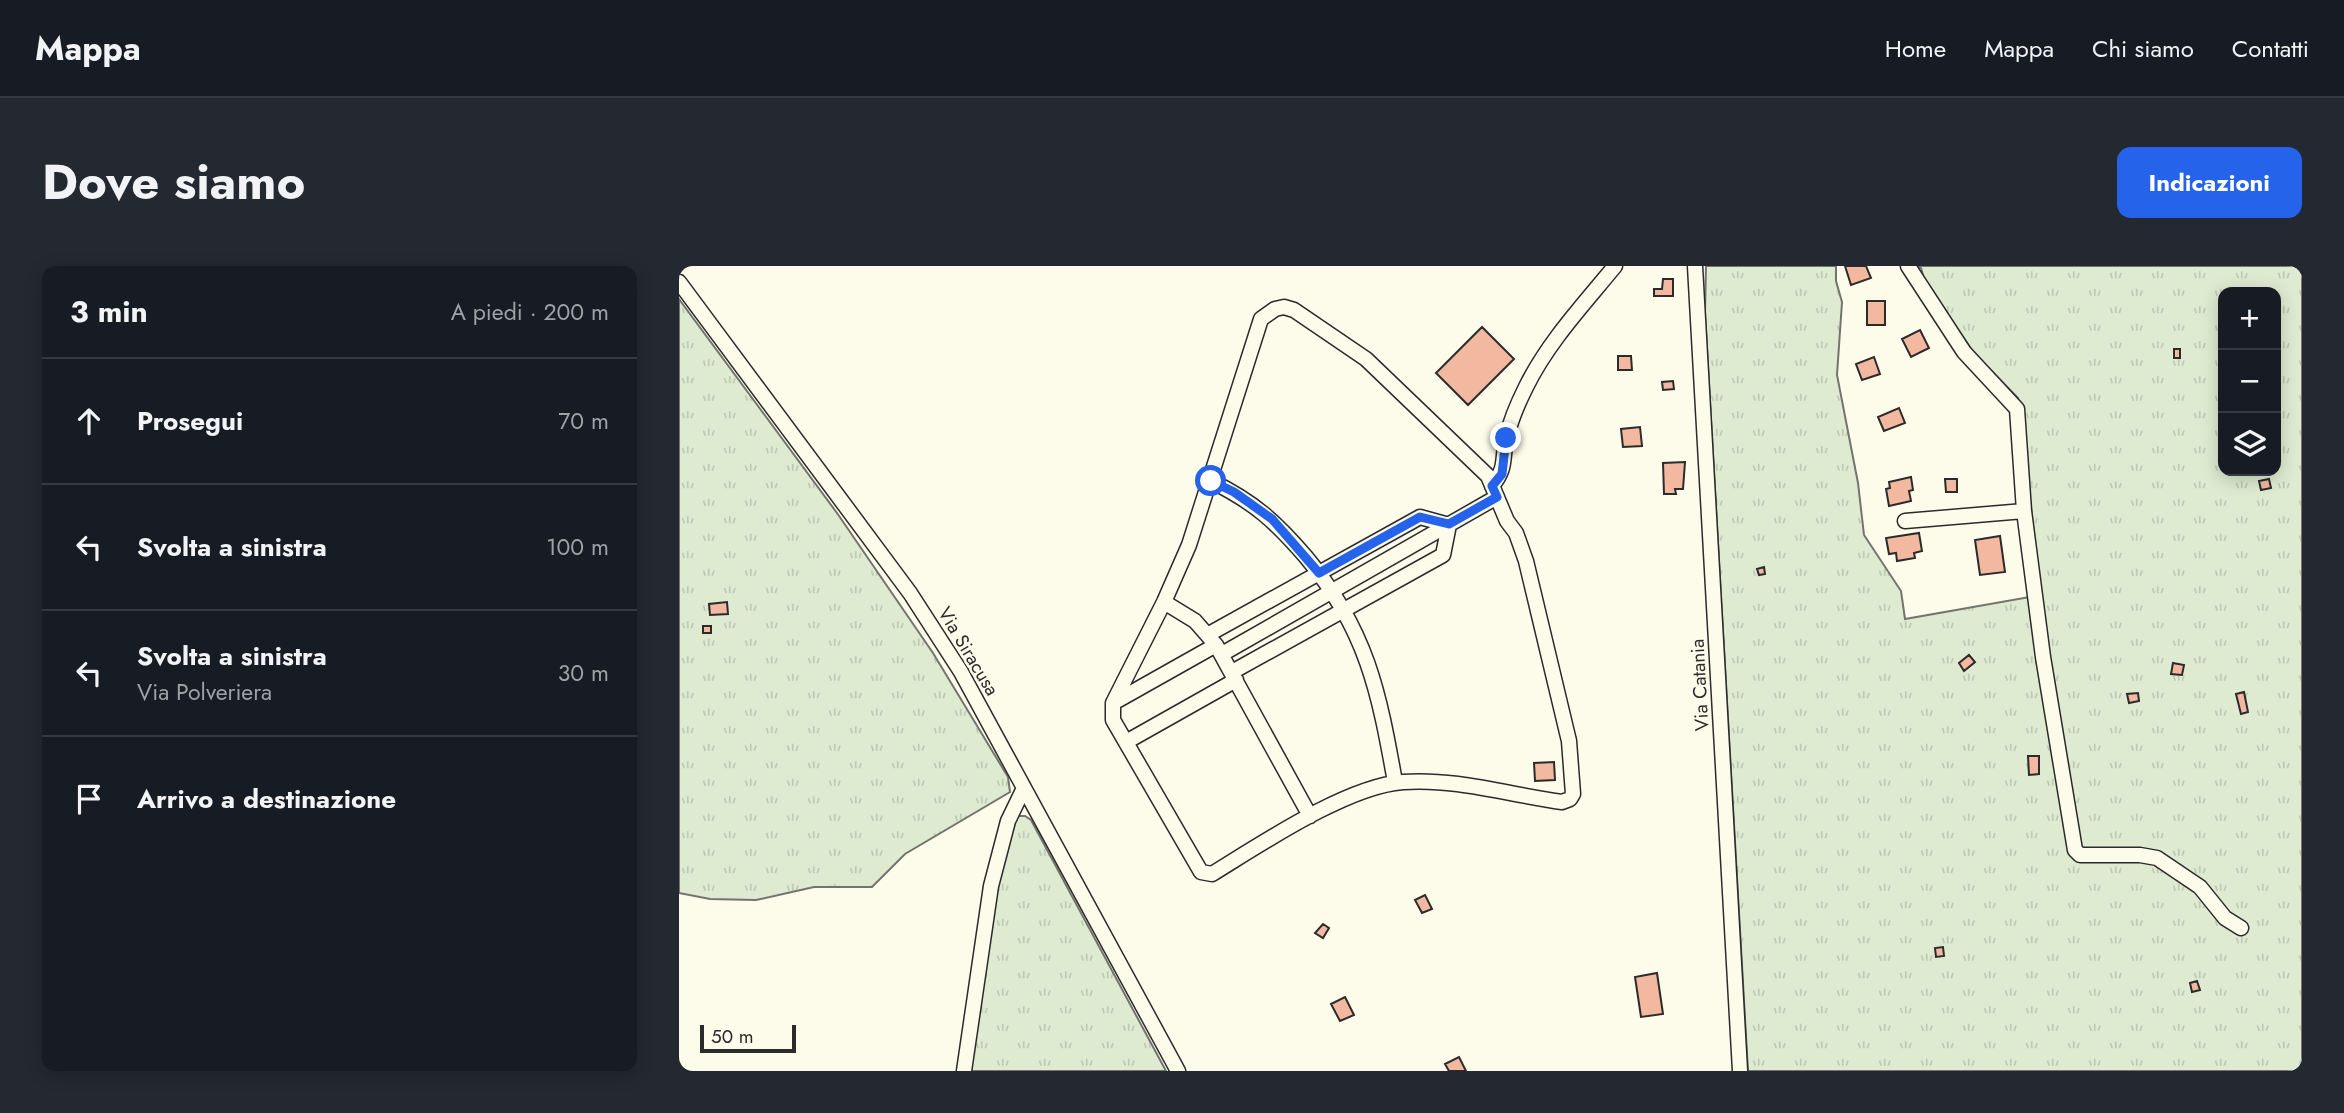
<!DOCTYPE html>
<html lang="it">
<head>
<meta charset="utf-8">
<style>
	body { margin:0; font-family:Jost,sans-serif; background:#242831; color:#f1f3f6 }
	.controls { position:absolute; right:21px; top:21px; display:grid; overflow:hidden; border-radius:14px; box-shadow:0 4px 18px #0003 }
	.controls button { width:63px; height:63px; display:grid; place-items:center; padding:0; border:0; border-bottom:2px solid #363941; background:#171b24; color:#f1f3f6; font:35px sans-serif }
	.scale { position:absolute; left:21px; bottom:18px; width:96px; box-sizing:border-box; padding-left:7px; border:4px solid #2b2b2b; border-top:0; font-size:19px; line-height:24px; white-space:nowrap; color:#2b2b2b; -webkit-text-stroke:5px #fdfbea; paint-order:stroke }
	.stop { position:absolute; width:21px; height:21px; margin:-16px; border:5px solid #2563eb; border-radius:50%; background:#fff }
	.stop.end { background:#2563eb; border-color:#fff; box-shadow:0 2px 7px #0008 }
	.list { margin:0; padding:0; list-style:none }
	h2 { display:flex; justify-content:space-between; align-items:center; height:91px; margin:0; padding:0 28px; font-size:30px }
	h2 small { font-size:23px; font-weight:400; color:#9ea1a6 }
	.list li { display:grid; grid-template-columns:46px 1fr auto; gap:21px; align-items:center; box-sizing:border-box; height:126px; padding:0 28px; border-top:2px solid #363941 }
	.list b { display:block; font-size:26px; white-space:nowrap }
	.list p { margin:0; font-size:23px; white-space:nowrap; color:#9ea1a6 }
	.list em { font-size:23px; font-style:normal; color:#9ea1a6 }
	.icon { flex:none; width:38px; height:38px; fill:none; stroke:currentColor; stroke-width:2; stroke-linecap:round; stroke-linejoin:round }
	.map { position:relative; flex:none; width:1623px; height:805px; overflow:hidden; border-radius:14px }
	header { display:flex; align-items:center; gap:42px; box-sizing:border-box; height:98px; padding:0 35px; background:#171b24; border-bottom:2px solid #363941 }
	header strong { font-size:33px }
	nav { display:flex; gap:38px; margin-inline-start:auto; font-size:24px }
	.intro { display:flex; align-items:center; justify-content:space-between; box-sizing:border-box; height:168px; padding:0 42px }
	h1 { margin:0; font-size:49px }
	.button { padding:18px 32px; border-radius:14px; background:#2563eb; color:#fff; font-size:24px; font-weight:700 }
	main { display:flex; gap:42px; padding:0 42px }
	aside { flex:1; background:#171b24; border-radius:14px; box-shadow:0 4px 18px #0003 }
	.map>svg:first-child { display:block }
	.grass { fill:url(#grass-tufts); stroke:#74746e; stroke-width:2; fill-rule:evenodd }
	.building { fill:#f2b8a0; stroke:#2b2b2b; stroke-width:2 }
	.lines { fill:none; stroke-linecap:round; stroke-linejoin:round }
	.minor-casing { stroke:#2b2b2b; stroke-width:17 }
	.minor { stroke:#fdfbea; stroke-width:14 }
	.route { stroke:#2563eb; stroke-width:9 }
	.labels { text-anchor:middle; stroke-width:5; stroke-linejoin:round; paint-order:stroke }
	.street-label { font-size:19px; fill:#2b2b2b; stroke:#fdfbea }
</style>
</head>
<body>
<header>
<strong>Mappa</strong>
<nav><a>Home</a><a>Mappa</a><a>Chi siamo</a><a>Contatti</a></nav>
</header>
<div class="intro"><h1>Dove siamo</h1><a class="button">Indicazioni</a></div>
<main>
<aside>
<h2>3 min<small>A piedi · 200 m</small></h2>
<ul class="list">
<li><svg class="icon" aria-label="ahead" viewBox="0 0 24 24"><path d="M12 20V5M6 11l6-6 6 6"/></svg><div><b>Prosegui</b></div><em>70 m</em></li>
<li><svg class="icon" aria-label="left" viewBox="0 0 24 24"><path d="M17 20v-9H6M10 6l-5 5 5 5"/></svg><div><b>Svolta a sinistra</b></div><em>100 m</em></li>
<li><svg class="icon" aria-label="left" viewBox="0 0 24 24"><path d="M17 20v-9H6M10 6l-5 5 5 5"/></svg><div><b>Svolta a sinistra</b><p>Via Polveriera</p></div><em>30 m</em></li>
<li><svg class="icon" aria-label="arrive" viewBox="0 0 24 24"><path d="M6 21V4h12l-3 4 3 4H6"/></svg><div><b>Arrivo a destinazione</b></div></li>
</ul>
</aside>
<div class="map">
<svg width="1623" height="805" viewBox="0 0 1623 805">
	<defs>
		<pattern id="grass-tufts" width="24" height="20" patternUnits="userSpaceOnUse" patternTransform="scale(1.75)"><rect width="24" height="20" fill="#deebd1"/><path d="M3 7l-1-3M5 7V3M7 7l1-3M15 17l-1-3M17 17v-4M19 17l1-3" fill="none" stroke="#bfcab4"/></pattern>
	</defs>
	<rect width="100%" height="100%" fill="#fdfbea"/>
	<!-- grass -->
	<path class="grass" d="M 1027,0 L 1157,0 L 1157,15 L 1163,36 L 1158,109 L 1179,217 L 1185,269 L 1222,325 L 1226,353 L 1362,329 L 1347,197 L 1346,168 L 1339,132 L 1295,87 L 1243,12 L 1244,9 L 1242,2 L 1235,0 L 1623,0 L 1623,805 L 1069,805 L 1026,47 ZM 1544,26 L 1597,26 L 1597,205 L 1544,205 Z
		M 0,33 L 158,247 L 254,387 L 329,511 L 331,526 L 226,588 L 193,621 L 135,621 L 77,634 L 31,633 L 0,627 Z
		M 340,550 L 346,550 L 352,554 L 487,805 L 289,805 L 317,622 L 335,554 Z"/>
	<!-- building -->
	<path class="building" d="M 1166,0 L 1187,0 L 1192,12 L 1172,19 Z
		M 984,13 L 994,13 L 994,30 L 975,30 L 975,23 L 983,23 Z
		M 1188,35 L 1206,35 L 1206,59 L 1188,59 Z
		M 803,61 L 835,93 L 789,139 L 757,107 Z
		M 1241,64 L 1250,82 L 1232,91 L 1223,73 Z
		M 1495,83 L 1501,83 L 1501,92 L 1495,92 Z
		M 939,90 L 952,90 L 953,104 L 939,104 Z
		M 1195,91 L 1201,108 L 1183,114 L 1177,98 Z
		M 994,115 L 995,123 L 984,124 L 983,116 Z
		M 1220,142 L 1226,157 L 1205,165 L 1199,151 Z
		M 961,161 L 963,180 L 944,181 L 942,163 Z
		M 1006,196 L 1004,223 L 996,223 L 997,228 L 985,228 L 984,197 Z
		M 1232,211 L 1234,224 L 1230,225 L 1232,235 L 1210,240 L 1207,223 L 1211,222 L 1210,216 Z
		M 1266,213 L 1278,213 L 1278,226 L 1267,226 Z
		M 1590,213 L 1592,222 L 1582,224 L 1580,215 Z
		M 1240,267 L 1243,285 L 1235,287 L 1236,292 L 1218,295 L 1217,287 L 1210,288 L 1207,272 Z
		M 1321,270 L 1326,306 L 1301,309 L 1296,274 Z
		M 1085,301 L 1086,308 L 1080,309 L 1078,303 Z
		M 48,336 L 49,348 L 31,349 L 30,338 Z
		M 24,360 L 32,360 L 32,367 L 24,367 Z
		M 1290,389 L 1296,396 L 1285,405 L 1280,397 Z
		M 1494,397 L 1505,399 L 1503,409 L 1492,408 Z
		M 1565,426 L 1569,446 L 1562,448 L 1557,428 Z
		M 1459,427 L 1460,435 L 1450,437 L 1448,428 Z
		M 1349,490 L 1360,490 L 1360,508 L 1350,509 Z
		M 875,496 L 876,514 L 856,515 L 855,497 Z
		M 746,629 L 753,643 L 743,647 L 736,634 Z
		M 644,658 L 650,662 L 644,672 L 636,667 Z
		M 1264,681 L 1265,690 L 1257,691 L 1256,682 Z
		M 978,707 L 984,748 L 962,751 L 956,711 Z
		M 1518,715 L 1521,724 L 1513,726 L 1511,717 Z
		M 666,731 L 675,749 L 661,755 L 652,738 Z
		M 780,791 L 787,805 L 770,805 L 766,798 Z"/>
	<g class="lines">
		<defs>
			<path id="minor" d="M 1016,0 L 1061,805
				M 1229,0 L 1285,86 L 1338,143 L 1345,245 L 1364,391 L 1396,584 L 1401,589 L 1461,589 L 1478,592 L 1521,621 L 1546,652 L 1562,662
				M 0,16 L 231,327 L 282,406 L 499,805
				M 605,41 L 615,44 L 687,93 L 809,210 L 828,255 L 837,267 L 847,295 L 890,475 L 894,528 L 891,533 L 883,536 C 831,529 777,512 724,516 C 668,520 582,578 533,608 L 522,606 L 434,454 L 434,437 L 485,336 L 510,279 L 582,53 L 596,43 Z
				M 532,215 C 575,236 597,256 627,291 C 688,364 700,426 716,516
				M 813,220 C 829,200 822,193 828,170 C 832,153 839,137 847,121 C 869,76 905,38 936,0
				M 1226,255 L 1345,245
				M 485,336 L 516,355 L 537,379 L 631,550
				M 530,368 L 741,251 L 770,259 L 764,289 L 553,406
				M 543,388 L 818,231
				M 434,437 L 537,379
				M 447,476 L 557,414
				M 285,805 L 312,620 L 329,555 L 345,522"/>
		</defs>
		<!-- minor casing -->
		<use href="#minor" class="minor-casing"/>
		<!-- minor -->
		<use href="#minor" class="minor"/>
	</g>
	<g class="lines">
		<!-- route -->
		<path class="route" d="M 532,215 L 555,226 L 593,253 L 640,307 L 741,251 L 770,258 L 818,231 L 813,220 L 823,208 L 827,172"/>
	</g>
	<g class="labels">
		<!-- street labels -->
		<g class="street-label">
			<text transform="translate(290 385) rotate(59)" y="7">Via Siracusa</text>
			<text transform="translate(1020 419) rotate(-93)" y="7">Via Catania</text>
		</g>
	</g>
</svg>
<div class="controls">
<button>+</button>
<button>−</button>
<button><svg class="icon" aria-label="layers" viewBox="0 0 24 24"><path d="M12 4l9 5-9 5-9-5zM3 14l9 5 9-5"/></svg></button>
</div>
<div class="scale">50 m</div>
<div class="stop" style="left:532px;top:215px"></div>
<div class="stop end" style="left:827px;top:172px"></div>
</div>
</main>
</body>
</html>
